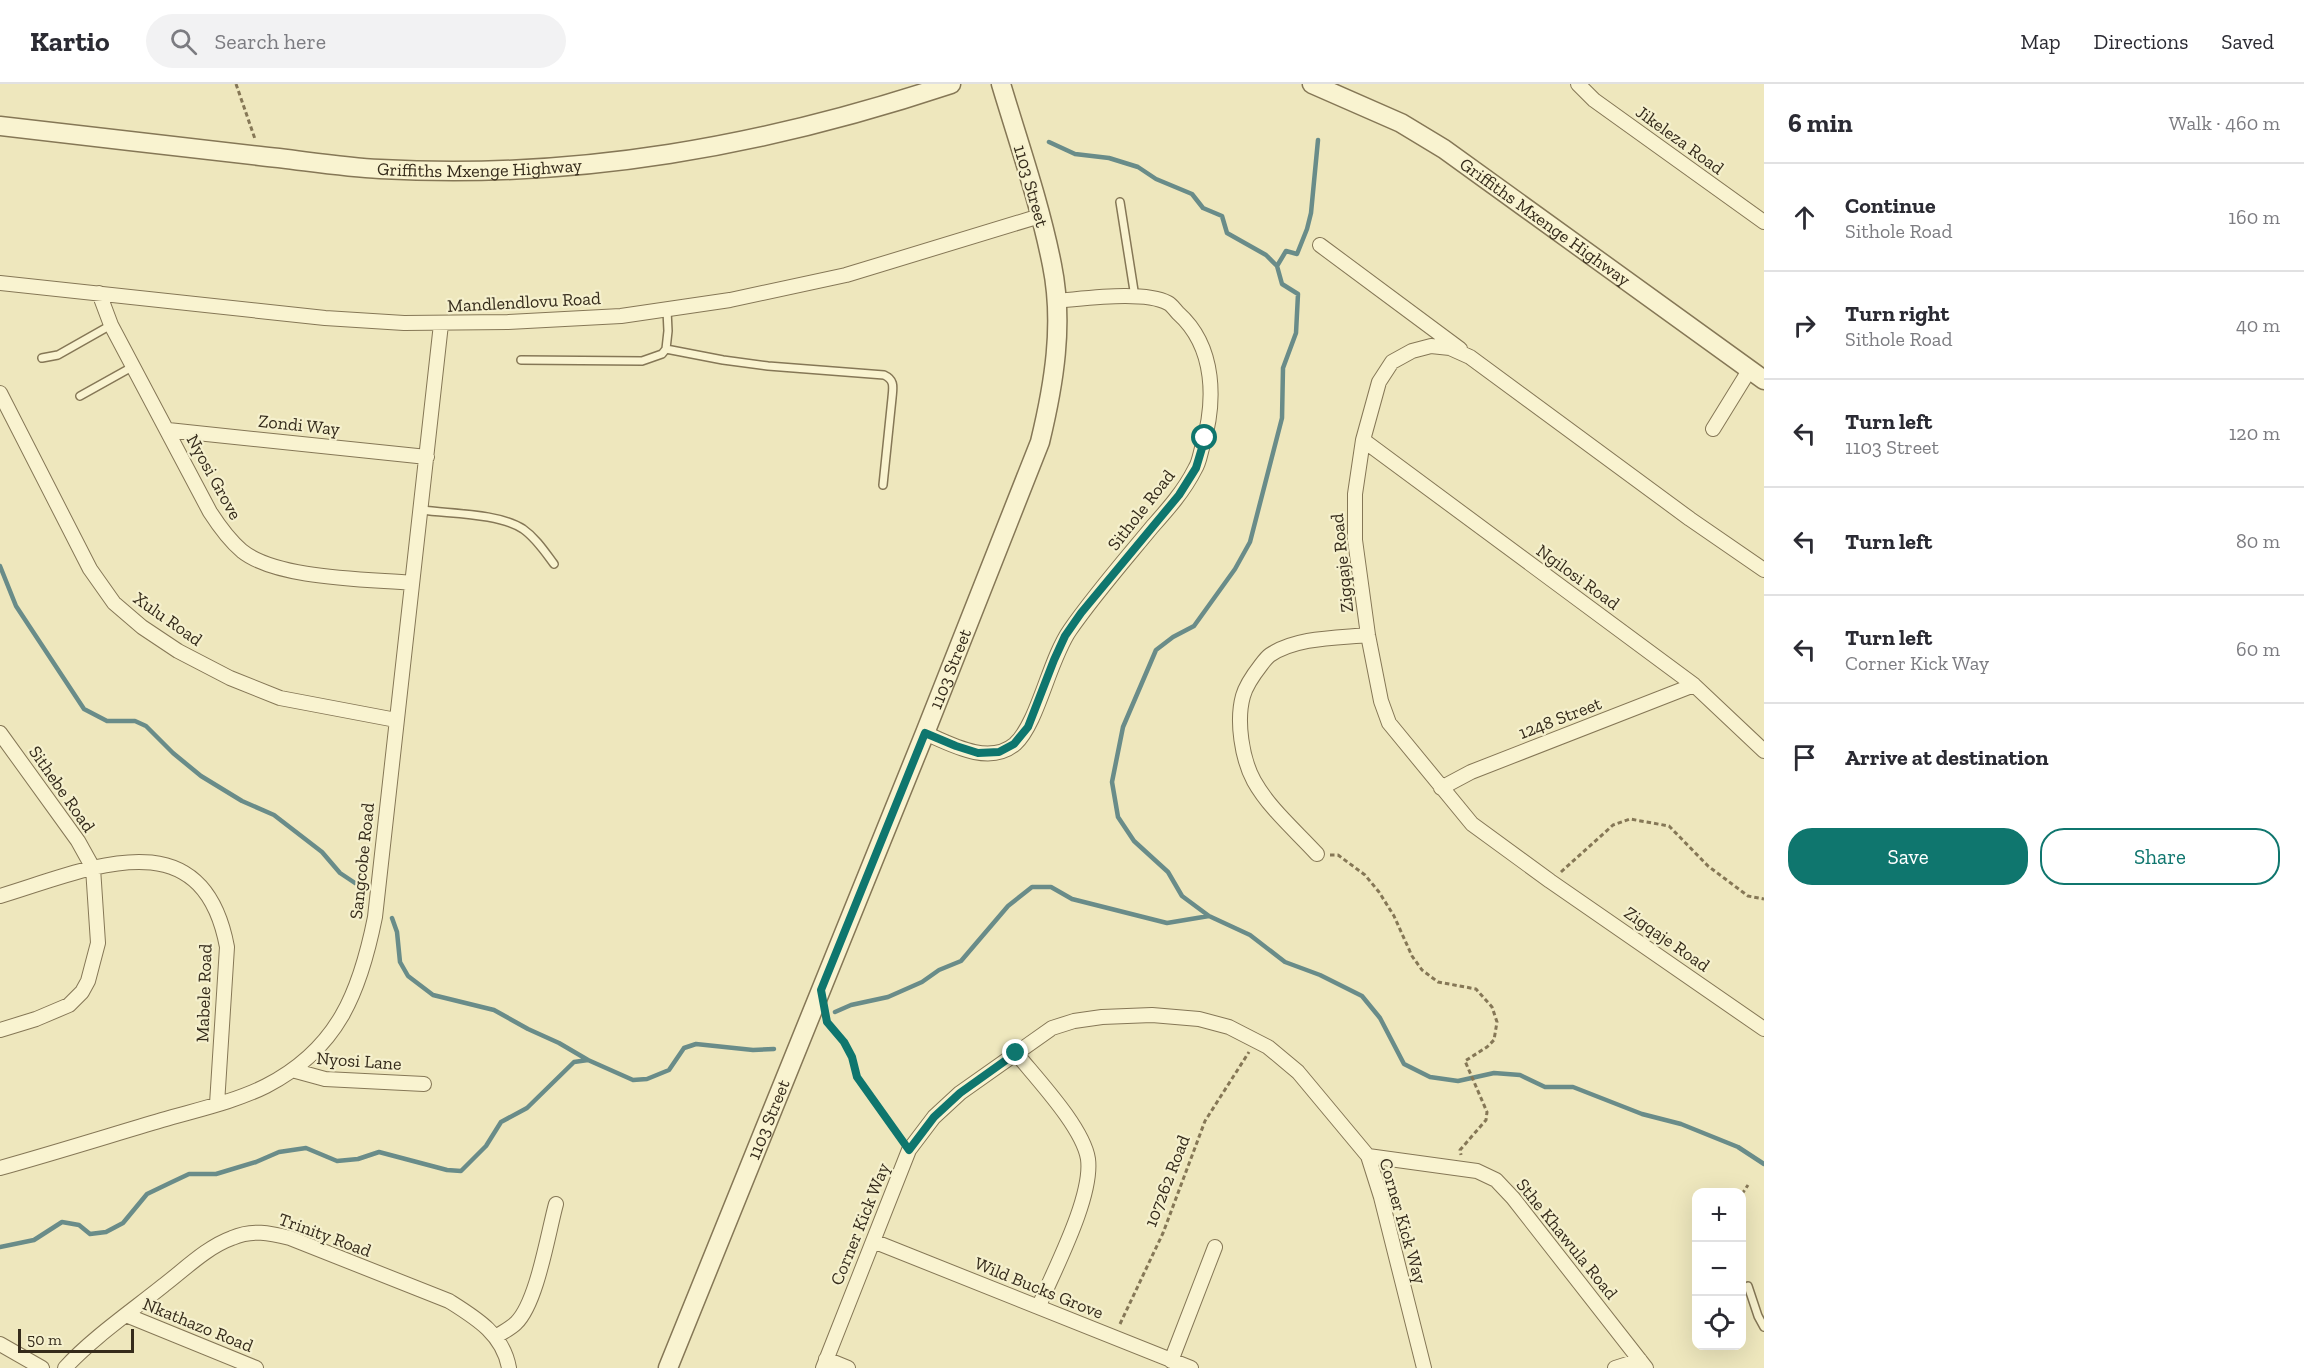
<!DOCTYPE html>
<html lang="en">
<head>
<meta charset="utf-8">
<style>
	body { margin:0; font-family:"Zilla Slab",serif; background:#f2f2f3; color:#2b2b33 }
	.controls { position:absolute; right:18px; bottom:18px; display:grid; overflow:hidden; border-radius:12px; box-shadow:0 6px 24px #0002 }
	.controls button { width:54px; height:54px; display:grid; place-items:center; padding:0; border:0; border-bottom:2px solid #e1e1e2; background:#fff; color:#2b2b33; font:30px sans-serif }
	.scale { position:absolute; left:18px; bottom:15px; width:116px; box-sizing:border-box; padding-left:6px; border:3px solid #352b1b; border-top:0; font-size:16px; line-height:21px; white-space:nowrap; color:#352b1b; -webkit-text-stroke:4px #f5f0cd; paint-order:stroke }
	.stop { position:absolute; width:18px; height:18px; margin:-14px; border:4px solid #0f766e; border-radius:50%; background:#fff }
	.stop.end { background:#0f766e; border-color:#fff; box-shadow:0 2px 6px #0008 }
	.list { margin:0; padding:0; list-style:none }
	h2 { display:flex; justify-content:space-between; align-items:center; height:78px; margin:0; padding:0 24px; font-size:26px }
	h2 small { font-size:20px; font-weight:400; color:#7c7c81 }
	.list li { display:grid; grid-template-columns:39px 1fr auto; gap:18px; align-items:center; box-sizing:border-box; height:108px; padding:0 24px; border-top:2px solid #e1e1e2 }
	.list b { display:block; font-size:22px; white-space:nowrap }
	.list p { margin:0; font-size:20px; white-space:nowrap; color:#7c7c81 }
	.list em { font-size:20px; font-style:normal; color:#7c7c81 }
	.actions { display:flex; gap:12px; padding:18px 24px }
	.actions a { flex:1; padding:14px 0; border:2px solid #0f766e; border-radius:24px; text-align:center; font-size:21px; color:#0f766e }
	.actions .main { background:#0f766e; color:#fff }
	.icon { flex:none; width:33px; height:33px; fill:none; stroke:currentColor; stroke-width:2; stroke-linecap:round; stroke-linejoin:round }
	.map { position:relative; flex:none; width:1764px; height:1284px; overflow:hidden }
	header { display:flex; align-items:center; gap:36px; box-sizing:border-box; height:84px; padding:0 30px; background:#fff; border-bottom:2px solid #e1e1e2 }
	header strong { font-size:28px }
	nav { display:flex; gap:33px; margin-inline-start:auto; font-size:21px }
	.search { width:420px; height:54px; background:#f2f2f3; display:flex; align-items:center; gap:15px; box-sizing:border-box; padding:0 21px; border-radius:33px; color:#7c7c81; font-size:22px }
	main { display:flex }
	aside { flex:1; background:#fff }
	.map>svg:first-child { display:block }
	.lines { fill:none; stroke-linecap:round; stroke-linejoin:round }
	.stream { stroke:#698c89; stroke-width:4.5 }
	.service-casing { stroke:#857756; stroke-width:10 }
	.minor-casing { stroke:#857756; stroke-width:16 }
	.tertiary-casing { stroke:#857756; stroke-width:21 }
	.path { stroke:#857756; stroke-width:3; stroke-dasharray:4.5 3; stroke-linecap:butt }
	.service { stroke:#f9f3d0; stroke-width:7 }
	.minor { stroke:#f9f3d0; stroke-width:14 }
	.tertiary { stroke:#f9f3d0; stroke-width:18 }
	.route { stroke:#0f766e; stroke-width:8 }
	.labels { text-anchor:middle; stroke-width:4.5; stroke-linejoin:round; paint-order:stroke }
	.street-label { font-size:18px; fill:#352b1b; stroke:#f5f0cd }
</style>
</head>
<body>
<header>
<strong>Kartio</strong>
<div class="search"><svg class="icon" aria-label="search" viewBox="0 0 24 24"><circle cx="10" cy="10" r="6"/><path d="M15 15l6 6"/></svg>Search here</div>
<nav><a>Map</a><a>Directions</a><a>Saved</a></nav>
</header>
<main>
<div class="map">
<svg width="1764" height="1284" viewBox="0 0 1764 1284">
	<rect width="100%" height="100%" fill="#eee7bd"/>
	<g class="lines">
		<!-- stream -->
		<path class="stream" d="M 1318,56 L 1311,129 L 1307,145 L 1297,170 L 1286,167 L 1277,182 L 1282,200 L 1298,210 L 1296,249 L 1283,284 L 1282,334 L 1250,458 L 1235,485 L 1194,542 L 1173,553 L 1156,566 L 1123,643 L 1112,698 L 1118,733 L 1134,757 L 1168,788 L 1182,812 L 1209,832 L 1250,851 L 1285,878 L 1320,891 L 1362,912 L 1380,934 L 1404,980 L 1430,993 L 1458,997 L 1494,989 L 1520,991 L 1545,1003 L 1573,1003 L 1642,1030 L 1681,1040 L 1738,1063 L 1764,1080
			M 1049,58 L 1075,70 L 1109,74 L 1138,83 L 1156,95 L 1192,110 L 1203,124 L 1222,132 L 1227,149 L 1266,171 L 1277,182
			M 0,482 L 16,522 L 84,625 L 107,637 L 135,637 L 146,642 L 173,669 L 201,692 L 242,717 L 274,731 L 322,768 L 340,789 L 358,801
			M 392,834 L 397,848 L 400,878 L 408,892 L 433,911 L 494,926 L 528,945 L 559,959 L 588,976
			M 835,928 L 851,921 L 888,913 L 922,898 L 939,886 L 961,877 L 1008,822 L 1032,803 L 1051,803 L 1072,815 L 1167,839 L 1209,832
			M 0,1163 L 34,1156 L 62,1138 L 79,1141 L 90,1150 L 106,1148 L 123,1139 L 147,1110 L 172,1098 L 189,1090 L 216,1090 L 256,1078 L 279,1068 L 306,1064 L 337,1077 L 358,1075 L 379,1068 L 447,1086 L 461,1087 L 486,1062 L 501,1038 L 527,1024 L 574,978 L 588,976 L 633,996 L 647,995 L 669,986 L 684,964 L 696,960 L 753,966 L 774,965"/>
		<defs>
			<path id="service" d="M 1120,118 L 1135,213
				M 666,265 L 723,276 L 768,282 L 884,291 C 895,296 893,303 892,314 L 883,401
				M 42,274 L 58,271 L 111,241
				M 521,276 L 642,277 L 662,270 L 666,265 L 668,247 L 667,226
				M 80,312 L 132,283
				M 422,426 C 451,430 498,429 523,445 C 536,454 545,468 554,480
				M 1748,1202 L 1758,1232 L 1764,1243"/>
			<path id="minor" d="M 1578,0 L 1594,16 L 1764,138
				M 1320,161 L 1460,265
				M 0,199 L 325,234 L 404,239 L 508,238 L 621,232 L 730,216 L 846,191 L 1040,132
				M 99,209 L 111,241 L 210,428 C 219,442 229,456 242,467 C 277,495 366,495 412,499
				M 0,309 L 90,485 L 114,519 L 142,543 L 178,567 L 230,594 L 280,614 L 396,636
				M 1713,345 L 1750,285
				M 168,346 L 427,373
				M 1363,356 L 1694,601 L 1764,667
				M 1764,486 L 1690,435 L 1470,273 L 1450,264 L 1431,262 L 1412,267 L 1392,278 L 1379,298 L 1363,356 L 1355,410 L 1355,456 L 1368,551 L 1381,617 L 1389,639 L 1472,740 L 1550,797 L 1764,945
				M 0,649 L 78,757 L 93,784 L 98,859 L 88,897 L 82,908 L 69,921 L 36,935 L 0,946
				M 925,649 C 950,660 989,682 1015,660 C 1038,639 1049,576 1070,546 C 1095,510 1124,477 1152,443 C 1168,425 1184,407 1195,385 C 1199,379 1200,371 1202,364 C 1216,318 1216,263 1178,229 C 1175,226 1172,221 1168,219 C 1143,206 1084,215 1055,217
				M 1441,704 L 1471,688 L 1694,601
				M 1317,770 C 1296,747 1269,724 1254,697 C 1242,675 1236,637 1243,612 C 1246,601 1254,590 1261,581 C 1264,577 1267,573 1270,571 C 1297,553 1337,554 1368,551
				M 0,812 C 87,786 202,730 227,863 L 217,1020
				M 1016,969 C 1036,994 1083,1043 1088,1075 C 1093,1113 1054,1186 1039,1222
				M 292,986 L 325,995 L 424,1000
				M 1368,1072 L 1477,1087 L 1496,1096 L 1513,1114 L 1646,1284
				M 0,1084 C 54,1069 108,1052 162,1036 C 196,1026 234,1018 266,1002 C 338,965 360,908 375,833 L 441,240
				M 873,1157 L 1191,1284
				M 126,1231 L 256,1284
				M 497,1252 C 503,1248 511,1244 516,1239 C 537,1219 548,1149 556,1120
				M 0,1260 L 42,1284
				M 826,1275 L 848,1284
				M 1171,1277 L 1215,1163
				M 65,1284 C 91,1255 133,1226 164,1201 C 185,1185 207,1163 232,1154 C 252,1145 270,1149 290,1154 L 449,1217 C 476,1234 503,1250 509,1284
				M 823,1284 L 909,1066 L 934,1033 L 960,1009 L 1052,944 L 1074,937 L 1102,933 L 1152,931 L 1199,935 L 1229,943 L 1268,963 L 1298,988 L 1368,1072 L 1381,1113 L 1424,1284
				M 1615,1284 L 1640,1276"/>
			<g id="tertiary">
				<path id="s1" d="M 1312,0 L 1401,39 L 1444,65 L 1764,296"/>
				<path id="s2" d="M 0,42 C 87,52 173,62 260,72 C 300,76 340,83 380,85 C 577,96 765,62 951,0"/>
				<path id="s3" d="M 668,1284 L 925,649 L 1040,358 C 1054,300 1064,240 1052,181 C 1040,120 1019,60 1001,0"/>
			</g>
		</defs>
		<!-- service casing -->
		<use href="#service" class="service-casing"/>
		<!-- minor casing -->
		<use href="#minor" class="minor-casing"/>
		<!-- tertiary casing -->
		<use href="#tertiary" class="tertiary-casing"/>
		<!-- path -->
		<path class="path" d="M 236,0 L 255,55
			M 1330,771 L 1338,771 L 1365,791 L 1379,808 L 1394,832 L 1412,872 L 1422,886 L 1438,898 L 1476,905 L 1492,923 L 1497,938 L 1494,956 L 1487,963 L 1465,977 L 1487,1028 L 1486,1036 L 1460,1066 L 1461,1071
			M 1561,788 L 1613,741 L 1630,735 L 1669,742 L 1708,782 L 1748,812 L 1764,815
			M 827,937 L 844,958 L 852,973 L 857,993 L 901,1054
			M 1742,1110 L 1748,1101
			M 1120,1240 L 1163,1149 L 1205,1037 L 1249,968"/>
		<!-- service -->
		<use href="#service" class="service"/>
		<!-- minor -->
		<use href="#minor" class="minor"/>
		<!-- tertiary -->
		<use href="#tertiary" class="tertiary"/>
	</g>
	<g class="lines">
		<!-- route -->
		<path class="route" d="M 1016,969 L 960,1009 L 934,1033 L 909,1066 L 857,993 L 852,973 L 844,958 L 827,938 L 821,906 L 925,649 L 956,662 L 978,669 L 999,668 L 1014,660 L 1028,643 L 1054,576 L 1065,552 L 1081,529 L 1179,411 L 1196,384 L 1205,354"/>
	</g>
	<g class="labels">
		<!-- street labels -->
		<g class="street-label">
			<text transform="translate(1680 56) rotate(36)" y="6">Jikeleza Road</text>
			<text dy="6" stroke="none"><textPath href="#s2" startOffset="482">Griffiths Mxenge Highway</textPath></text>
			<text transform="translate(1031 102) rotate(74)" y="6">1103 Street</text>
			<text dy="6" stroke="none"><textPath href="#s1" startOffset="272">Griffiths Mxenge Highway</textPath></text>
			<text transform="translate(524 218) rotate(-3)" y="6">Mandlendlovu Road</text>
			<text transform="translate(299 341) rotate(6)" y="6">Zondi Way</text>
			<text transform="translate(214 393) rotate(61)" y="6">Nyosi Grove</text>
			<text transform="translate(1141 426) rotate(-52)" y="6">Sithole Road</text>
			<text transform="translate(1342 479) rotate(-96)" y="6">Zigqaje Road</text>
			<text transform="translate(1578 493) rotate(36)" y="6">Ngilosi Road</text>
			<text transform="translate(168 535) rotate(35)" y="6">Xulu Road</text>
			<text dy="6" stroke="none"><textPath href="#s3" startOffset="754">1103 Street</textPath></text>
			<text transform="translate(1560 634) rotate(-21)" y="6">1248 Street</text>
			<text transform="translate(62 705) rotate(55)" y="6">Sithebe Road</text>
			<text transform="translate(362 777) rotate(-84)" y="6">Sangcobe Road</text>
			<text transform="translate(1667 855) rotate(35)" y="6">Zigqaje Road</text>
			<text transform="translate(204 909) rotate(-88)" y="6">Mabele Road</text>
			<text transform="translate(359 977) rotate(4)" y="6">Nyosi Lane</text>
			<text dy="6" stroke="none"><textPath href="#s3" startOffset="268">1103 Street</textPath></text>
			<text transform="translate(1167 1097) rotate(-69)" y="6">107262 Road</text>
			<text transform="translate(1403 1137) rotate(74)" y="6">Corner Kick Way</text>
			<text transform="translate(860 1140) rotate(-68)" y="6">Corner Kick Way</text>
			<text transform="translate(325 1151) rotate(20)" y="6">Trinity Road</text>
			<text transform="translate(1567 1155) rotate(51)" y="6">Sthe Khawula Road</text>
			<text transform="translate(1039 1204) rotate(22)" y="6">Wild Bucks Grove</text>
			<text transform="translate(198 1241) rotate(22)" y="6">Nkathazo Road</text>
		</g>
	</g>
</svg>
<div class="controls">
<button>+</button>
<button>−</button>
<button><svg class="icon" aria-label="locate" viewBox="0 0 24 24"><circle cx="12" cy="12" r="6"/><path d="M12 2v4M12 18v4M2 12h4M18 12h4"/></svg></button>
</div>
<div class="scale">50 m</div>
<div class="stop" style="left:1205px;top:354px"></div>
<div class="stop end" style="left:1016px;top:969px"></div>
</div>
<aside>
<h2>6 min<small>Walk · 460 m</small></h2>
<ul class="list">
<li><svg class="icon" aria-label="ahead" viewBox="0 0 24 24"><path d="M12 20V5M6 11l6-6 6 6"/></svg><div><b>Continue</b><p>Sithole Road</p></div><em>160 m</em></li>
<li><svg class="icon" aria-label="right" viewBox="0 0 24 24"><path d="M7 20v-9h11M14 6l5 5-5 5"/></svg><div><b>Turn right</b><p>Sithole Road</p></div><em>40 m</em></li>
<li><svg class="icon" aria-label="left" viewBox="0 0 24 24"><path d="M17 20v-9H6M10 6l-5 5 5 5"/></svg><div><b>Turn left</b><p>1103 Street</p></div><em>120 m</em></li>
<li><svg class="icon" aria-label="left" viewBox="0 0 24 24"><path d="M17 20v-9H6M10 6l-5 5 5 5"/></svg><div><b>Turn left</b></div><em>80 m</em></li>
<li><svg class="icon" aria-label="left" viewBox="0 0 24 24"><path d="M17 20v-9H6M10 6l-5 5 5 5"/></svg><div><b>Turn left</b><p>Corner Kick Way</p></div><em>60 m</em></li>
<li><svg class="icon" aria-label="arrive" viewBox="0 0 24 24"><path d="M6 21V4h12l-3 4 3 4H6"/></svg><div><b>Arrive at destination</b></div></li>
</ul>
<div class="actions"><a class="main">Save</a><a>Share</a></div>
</aside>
</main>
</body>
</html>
